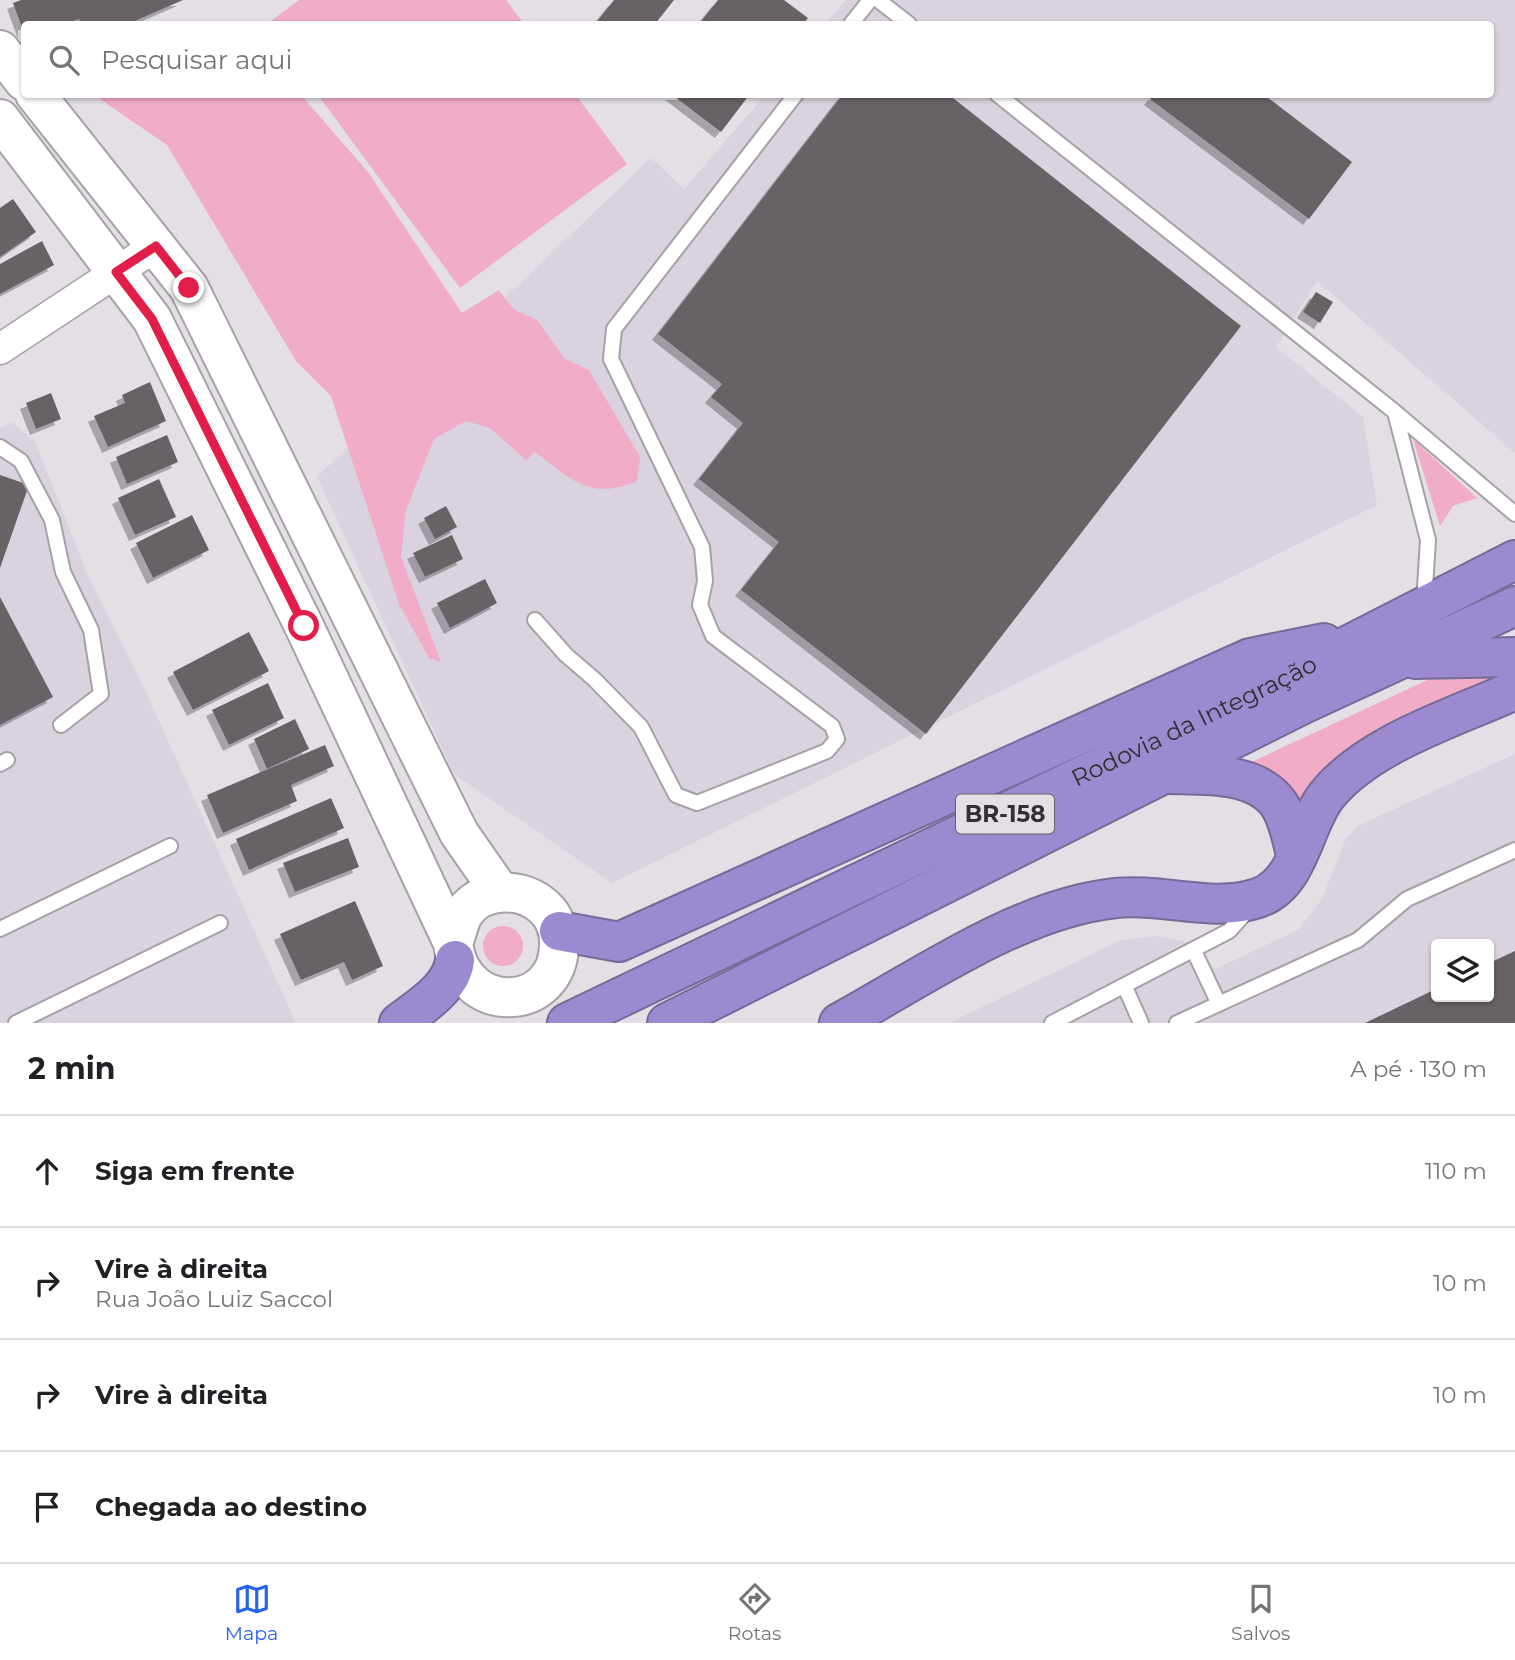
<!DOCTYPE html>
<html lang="pt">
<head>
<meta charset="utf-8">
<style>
	body { margin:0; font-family:Montserrat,sans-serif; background:#f2f2f2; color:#202124 }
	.controls { position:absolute; right:21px; bottom:21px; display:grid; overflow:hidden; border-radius:7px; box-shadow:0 2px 5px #0004 }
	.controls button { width:63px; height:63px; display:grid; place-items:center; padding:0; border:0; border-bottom:2px solid #e0e0e0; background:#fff; color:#202124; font:35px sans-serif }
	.stop { position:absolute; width:21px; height:21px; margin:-16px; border:5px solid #e11d48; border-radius:50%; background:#fff }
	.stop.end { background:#e11d48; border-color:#fff; box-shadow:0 2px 7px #0008 }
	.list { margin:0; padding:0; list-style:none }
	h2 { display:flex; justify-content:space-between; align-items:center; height:91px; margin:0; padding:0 28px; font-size:30px }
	h2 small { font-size:23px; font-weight:400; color:#757577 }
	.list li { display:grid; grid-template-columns:46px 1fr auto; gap:21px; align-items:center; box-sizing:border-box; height:112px; padding:0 28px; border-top:2px solid #e0e0e0 }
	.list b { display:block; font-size:26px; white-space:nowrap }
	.list p { margin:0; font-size:23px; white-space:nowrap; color:#757577 }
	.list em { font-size:23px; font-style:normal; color:#757577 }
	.icon { flex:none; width:38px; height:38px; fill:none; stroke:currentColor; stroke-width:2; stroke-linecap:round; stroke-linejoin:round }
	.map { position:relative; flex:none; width:1515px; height:1023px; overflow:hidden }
	.search { position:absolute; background:#fff; box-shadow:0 2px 5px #0004; left:21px; right:21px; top:21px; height:77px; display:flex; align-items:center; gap:18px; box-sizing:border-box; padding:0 24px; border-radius:7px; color:#757577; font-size:26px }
	.sheet { height:539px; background:#fff }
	nav { display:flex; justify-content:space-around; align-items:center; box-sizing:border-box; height:98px; border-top:2px solid #e0e0e0; background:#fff; font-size:19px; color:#757577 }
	nav a { display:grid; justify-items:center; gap:4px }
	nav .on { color:#2563eb }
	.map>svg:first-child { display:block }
	.built { fill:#dad2de; fill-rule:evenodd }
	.green { fill:#f1acc7 }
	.building { fill:#676266; filter:url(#shadow) }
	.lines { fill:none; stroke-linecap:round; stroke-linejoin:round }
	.lane-casing { stroke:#a5a1a6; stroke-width:18 }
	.street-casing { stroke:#a5a1a6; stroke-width:33 }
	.secondary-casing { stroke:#a5a1a6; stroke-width:42 }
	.highway-casing { stroke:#766a98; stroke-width:42 }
	.lane { stroke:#fff; stroke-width:14 }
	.street { stroke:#fff; stroke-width:30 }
	.secondary { stroke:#fff; stroke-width:38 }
	.highway { stroke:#9b8acf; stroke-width:38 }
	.route { stroke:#e11d48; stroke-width:9 }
	.labels { text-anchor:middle; stroke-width:7; stroke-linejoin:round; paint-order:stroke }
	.shield { fill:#e3dfe5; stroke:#666467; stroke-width:2 }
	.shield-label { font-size:23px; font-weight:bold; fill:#312f31 }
	.street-label { font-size:24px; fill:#312f31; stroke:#e3dfe5 }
</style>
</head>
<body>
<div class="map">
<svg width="1515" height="1023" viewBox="0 0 1515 1023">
	<defs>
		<filter id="shadow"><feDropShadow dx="-6" dy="6" stdDeviation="0" flood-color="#0004"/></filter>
	</defs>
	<rect width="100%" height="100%" fill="#e3dfe5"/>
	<!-- built -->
	<path class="built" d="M 846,0 L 1515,0 L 1515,453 L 1317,281 L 1276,347 L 1363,417 L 1377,505 L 612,883 L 454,774 L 317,477 L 651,158 L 684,189 L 765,95 L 1490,94 L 1490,24 L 825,24 Z
		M 11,422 L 34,440 L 87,573 L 140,679 L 296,1023 L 0,1023 L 0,429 Z
		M 1515,754 L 1515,1023 L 949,1023 L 1121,940 L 1157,936 L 1192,943 L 1215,969 L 1298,930 L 1322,899 L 1345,841 L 1357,826 ZM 1436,944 L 1489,944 L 1489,997 L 1436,997 Z"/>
	<!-- green -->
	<path class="green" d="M 299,0 L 506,0 L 524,24 L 267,24 Z
		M 94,95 L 301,95 L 368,172 L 462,313 L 499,290 L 513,309 L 537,320 L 565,359 L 589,370 L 640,457 L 637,481 C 590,501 572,480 535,452 L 526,460 L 490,428 L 466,421 L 434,439 L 406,510 L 401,557 L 441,662 L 429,658 L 399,604 L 331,396 L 296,361 L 167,145 Z
		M 318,95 L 576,95 L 627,164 L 460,288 Z
		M 1413,439 L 1477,498 L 1453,506 L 1440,526 Z
		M 1489,668 L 1491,679 L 1383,726 L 1331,765 L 1297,812 L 1245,765 L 1451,669 Z
		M483 946a20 20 0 1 1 40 0a20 20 0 1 1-40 0Z"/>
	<!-- building -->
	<path class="building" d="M 21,0 L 183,0 L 128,24 L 81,24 L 79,19 L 65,24 L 24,24 L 24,33 L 13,3 Z
		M 614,0 L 674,0 L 655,24 L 595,24 Z
		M 718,0 L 784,0 L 808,18 L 803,24 L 699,24 Z
		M 671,94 L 750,94 L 721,132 Z
		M 843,94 L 948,94 L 1241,326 L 926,734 L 741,590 L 779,542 L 699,479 L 743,423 L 711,397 L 722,384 L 658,334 Z
		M 1154,94 L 1263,94 L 1352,162 L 1309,219 L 1150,99 Z
		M 13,199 L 36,232 L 0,257 L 0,208 Z
		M 42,241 L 54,265 L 0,294 L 0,264 Z
		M 1316,292 L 1333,302 L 1320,323 L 1303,312 Z
		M 150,382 L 166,421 L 108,447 L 94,416 L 125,403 L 122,395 Z
		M 51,393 L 61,419 L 36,429 L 26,403 Z
		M 167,435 L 178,462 L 127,484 L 116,457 Z
		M 0,475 L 29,485 L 0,568 Z
		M 159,479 L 176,517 L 135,535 L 118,498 Z
		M 446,506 L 457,527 L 435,539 L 424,518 Z
		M 192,515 L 209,550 L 153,578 L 136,543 Z
		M 452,535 L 463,559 L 425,577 L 413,553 Z
		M 485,579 L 497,603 L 450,628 L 437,603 Z
		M 0,597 L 53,697 L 0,725 Z
		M 249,632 L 269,671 L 193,710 L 173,672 Z
		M 268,683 L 284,718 L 229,745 L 212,710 Z
		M 295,719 L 309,749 L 267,769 L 254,739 Z
		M 325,745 L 334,766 L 291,785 L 297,801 L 223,833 L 207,795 Z
		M 331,798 L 344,828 L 249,870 L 236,839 Z
		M 348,838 L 359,867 L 295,892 L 283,863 Z
		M 355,901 L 383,966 L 352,980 L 344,962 L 301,980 L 280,934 Z
		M 1515,951 L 1515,1023 L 1365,1023 L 1436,989 L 1436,997 L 1489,997 L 1489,963 Z"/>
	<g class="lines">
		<defs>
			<path id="lane" d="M 878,0 L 909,24
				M 851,24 L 870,0
				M 997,94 L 1395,412 L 1515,514
				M 1395,412 L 1428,540 L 1424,603
				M 0,447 L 21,461 L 52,520 L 63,572 L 91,630 L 101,694 L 61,725
				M 535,620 L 566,655 L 594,679 L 641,727 L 676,795 L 697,803 L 827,751 L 837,739 L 832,726 L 713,636 L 700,605 L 705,581 L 702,547 L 611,359 L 614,329 L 796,94
				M 0,764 L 7,760
				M 0,929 L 170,846
				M 1194,951 L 1218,1002
				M 1125,987 L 1141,1023
				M 16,1023 L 220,923
				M 1052,1023 L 1229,931 L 1249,909
				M 1177,1023 L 1358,940 L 1407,899 L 1515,850"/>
			<path id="street" d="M 0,349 L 156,246"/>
			<path id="secondary" d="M 0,50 L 24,81
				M 35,94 L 189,288 L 459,833 L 500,892
				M 0,119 L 152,319 L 304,626 L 453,943 C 462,1018 561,1013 559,942 C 559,930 554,916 545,908 C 524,887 482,886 464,913 C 459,921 457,934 453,943"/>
			<g id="highway">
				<path d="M 1415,659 L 1515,657"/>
				<path d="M 1168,774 C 1203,775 1254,771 1278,803 C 1288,817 1292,838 1296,855"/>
				<path d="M 559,931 L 619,942 L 1250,658 L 1324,643"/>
				<path d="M 399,1023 C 420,1007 452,988 455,960"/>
				<path id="s1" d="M 567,1023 L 1267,687 L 1515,560"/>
				<path d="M 667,1023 L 1301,705 L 1515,606"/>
				<path d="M 839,1023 C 923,977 1020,908 1116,898 C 1162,893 1214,913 1258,898 C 1300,884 1303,825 1327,795 C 1369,743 1456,717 1515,690"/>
			</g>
		</defs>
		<!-- lane casing -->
		<use href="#lane" class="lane-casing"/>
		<!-- street casing -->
		<use href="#street" class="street-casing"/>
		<!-- secondary casing -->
		<use href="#secondary" class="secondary-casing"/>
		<!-- highway casing -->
		<use href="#highway" class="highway-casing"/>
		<!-- lane -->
		<use href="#lane" class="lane"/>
		<!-- street -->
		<use href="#street" class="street"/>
		<!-- secondary -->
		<use href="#secondary" class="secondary"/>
		<!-- highway -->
		<use href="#highway" class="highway"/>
	</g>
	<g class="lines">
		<!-- route -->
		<path class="route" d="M 189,288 L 156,246 L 116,272 L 152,319 L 304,626"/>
	</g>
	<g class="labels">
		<!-- shield labels -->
		<rect class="shield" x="956" y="794.5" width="98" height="39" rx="5"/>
		<g class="shield-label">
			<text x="1005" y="822">BR-158</text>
		</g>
		<!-- street labels -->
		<g class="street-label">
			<text dy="8" stroke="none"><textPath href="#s1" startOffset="696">Rodovia da Integração</textPath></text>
		</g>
	</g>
</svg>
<div class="controls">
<button><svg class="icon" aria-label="layers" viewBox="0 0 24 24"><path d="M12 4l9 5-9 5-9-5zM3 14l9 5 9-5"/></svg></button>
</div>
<div class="stop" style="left:304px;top:626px"></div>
<div class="stop end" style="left:189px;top:288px"></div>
<div class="search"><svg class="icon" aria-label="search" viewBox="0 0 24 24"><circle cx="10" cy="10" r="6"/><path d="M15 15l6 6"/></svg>Pesquisar aqui</div>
</div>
<section class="sheet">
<h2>2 min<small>A pé · 130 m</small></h2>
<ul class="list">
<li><svg class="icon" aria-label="ahead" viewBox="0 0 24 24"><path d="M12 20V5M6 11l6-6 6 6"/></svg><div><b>Siga em frente</b></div><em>110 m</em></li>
<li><svg class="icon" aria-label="right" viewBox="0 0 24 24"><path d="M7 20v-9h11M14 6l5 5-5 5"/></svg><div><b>Vire à direita</b><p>Rua João Luiz Saccol</p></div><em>10 m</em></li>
<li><svg class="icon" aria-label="right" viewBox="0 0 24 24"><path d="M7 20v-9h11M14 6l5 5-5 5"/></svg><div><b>Vire à direita</b></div><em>10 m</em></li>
<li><svg class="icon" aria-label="arrive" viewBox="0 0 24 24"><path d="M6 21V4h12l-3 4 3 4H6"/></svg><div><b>Chegada ao destino</b></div></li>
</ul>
</section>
<nav>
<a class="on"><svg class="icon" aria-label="map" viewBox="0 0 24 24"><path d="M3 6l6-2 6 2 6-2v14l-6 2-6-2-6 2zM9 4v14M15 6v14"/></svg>Mapa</a>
<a><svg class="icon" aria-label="directions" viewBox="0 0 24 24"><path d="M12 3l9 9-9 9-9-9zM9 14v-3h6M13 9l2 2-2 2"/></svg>Rotas</a>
<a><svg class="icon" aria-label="saved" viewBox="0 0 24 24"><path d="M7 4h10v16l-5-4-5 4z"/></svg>Salvos</a>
</nav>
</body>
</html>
